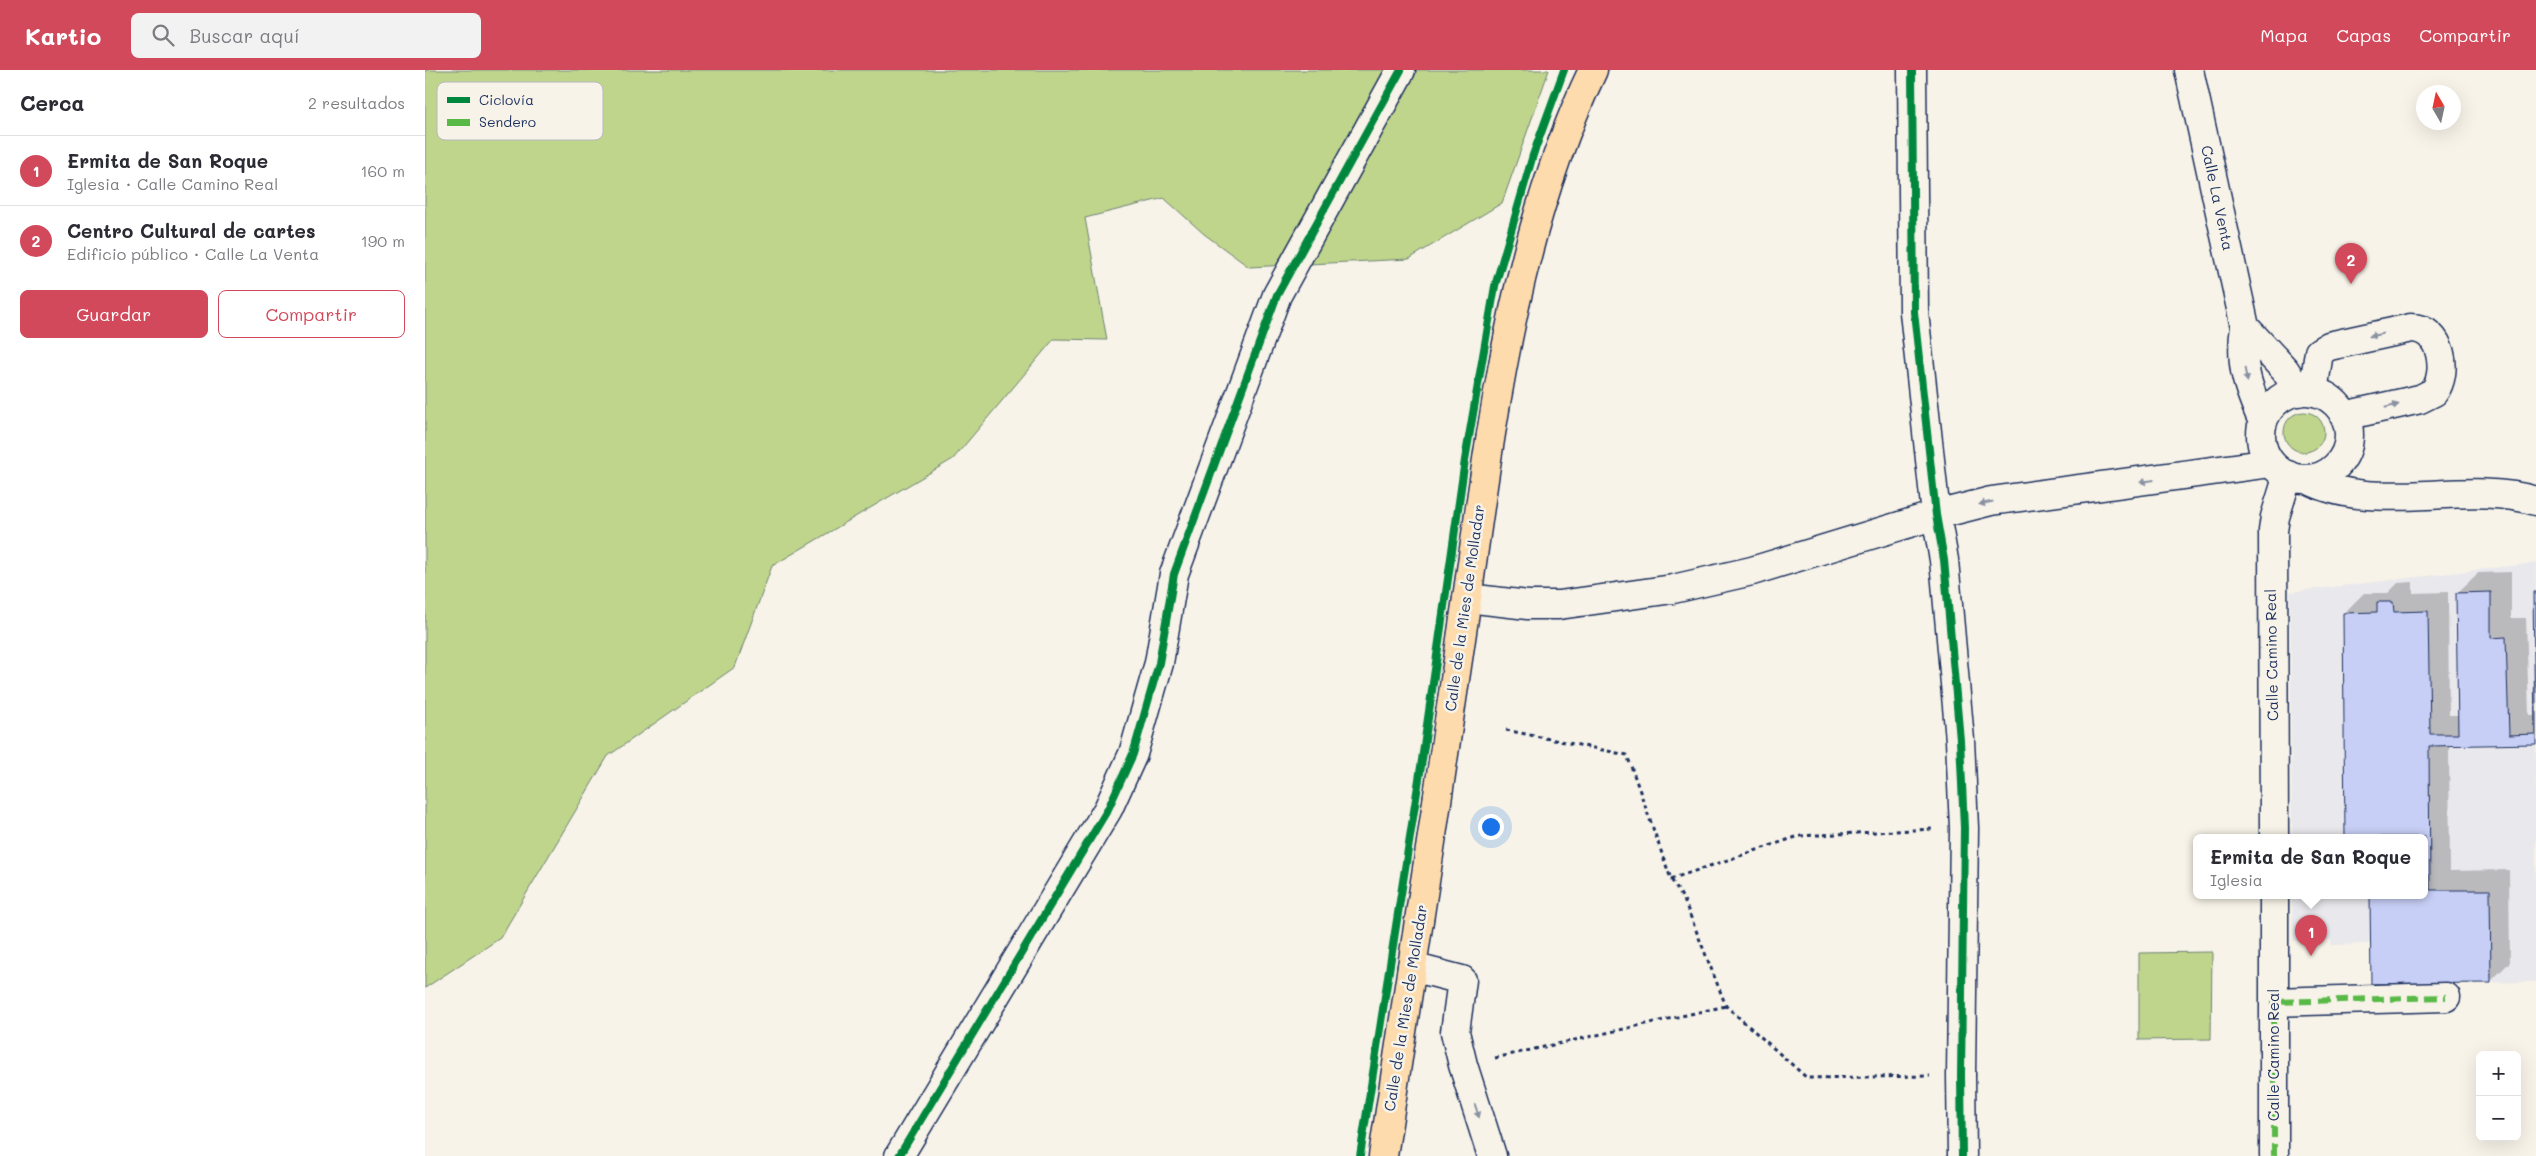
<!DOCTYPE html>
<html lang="es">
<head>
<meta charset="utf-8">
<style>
	body { margin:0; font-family:Mali,sans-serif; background:#f2f2f3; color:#2b2b33 }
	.controls { position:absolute; right:15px; bottom:15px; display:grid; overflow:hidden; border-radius:8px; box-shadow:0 5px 20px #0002 }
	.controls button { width:45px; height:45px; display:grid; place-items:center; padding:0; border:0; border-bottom:1px solid #e1e1e2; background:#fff; color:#2b2b33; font:25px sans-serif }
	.compass { position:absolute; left:1991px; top:15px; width:45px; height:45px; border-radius:50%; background:#fff; box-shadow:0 5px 20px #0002; rotate:351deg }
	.you { position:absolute; left:1065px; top:756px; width:18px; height:18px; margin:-12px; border:4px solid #fff; border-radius:50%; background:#1a73e8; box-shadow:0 0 0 8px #1a73e833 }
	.badge { display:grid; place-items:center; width:32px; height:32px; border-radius:50%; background:#d1495b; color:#fff; font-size:16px; font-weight:700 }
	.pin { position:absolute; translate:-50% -41px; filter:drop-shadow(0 1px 2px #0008) }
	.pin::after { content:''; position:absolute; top:26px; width:18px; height:15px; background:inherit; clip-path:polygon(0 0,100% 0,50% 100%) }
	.popup { position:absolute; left:1768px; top:764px; width:235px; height:65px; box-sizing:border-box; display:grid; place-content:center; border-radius:8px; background:#fff; filter:drop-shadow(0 1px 4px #0005); font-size:16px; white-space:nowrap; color:#7c7c81 }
	.popup b { font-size:19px; color:#2b2b33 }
	.popup::after { content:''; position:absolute; left:50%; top:100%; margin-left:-10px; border:10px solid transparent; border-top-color:#fff }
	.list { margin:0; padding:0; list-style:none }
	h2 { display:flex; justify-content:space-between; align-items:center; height:65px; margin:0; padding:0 20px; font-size:21px }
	h2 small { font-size:16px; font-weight:400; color:#7c7c81 }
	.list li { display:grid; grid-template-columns:32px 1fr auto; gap:15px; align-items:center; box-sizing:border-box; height:70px; padding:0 20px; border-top:1px solid #e1e1e2 }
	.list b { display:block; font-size:19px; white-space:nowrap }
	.list p { margin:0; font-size:16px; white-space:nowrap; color:#7c7c81 }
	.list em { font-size:16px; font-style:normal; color:#7c7c81 }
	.actions { display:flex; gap:10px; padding:15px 20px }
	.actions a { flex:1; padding:11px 0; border:1px solid #d1495b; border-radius:8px; text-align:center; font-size:18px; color:#d1495b }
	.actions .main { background:#d1495b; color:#fff }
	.icon { flex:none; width:28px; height:28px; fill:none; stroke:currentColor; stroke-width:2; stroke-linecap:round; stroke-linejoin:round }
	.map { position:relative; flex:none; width:2111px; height:1086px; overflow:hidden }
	header { display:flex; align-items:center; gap:30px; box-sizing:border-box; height:70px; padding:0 25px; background:#d1495b; color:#fff }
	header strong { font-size:24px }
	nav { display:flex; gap:28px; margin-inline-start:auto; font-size:18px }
	.search { width:350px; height:45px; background:#f2f2f3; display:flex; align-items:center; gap:12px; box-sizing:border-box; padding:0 18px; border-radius:8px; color:#7c7c81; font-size:19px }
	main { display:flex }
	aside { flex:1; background:#fff }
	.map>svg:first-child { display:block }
	.built { fill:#e9e8ec }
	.green { fill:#bfd58b; stroke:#6d8274 }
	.shadow { fill:#0003 }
	.building { fill:#c7cff6; stroke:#1b2f5e }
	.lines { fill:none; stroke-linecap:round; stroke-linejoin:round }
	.minor-casing { stroke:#1b2f5e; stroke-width:31 }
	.highway-casing { stroke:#1b2f5e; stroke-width:31 }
	.path { stroke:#1b2f5e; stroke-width:3; stroke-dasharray:4 4; stroke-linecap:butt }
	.minor { stroke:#f7f3e8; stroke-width:28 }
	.highway { stroke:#fedbac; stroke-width:28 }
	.quiet { stroke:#58b947; stroke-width:6; stroke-dasharray:12 6; stroke-linecap:butt }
	.cycleway-casing { stroke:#f7f3e8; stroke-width:11 }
	.cycleway { stroke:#00873e; stroke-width:8 }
	.oneway { fill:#8991a3 }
	.labels { text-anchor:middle; stroke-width:5; stroke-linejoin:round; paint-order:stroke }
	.street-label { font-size:15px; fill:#1b2f5e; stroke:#f7f3e8 }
	.key { fill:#f7f3e8; stroke:#b5b8bf; stroke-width:1 }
	.key-label { font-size:14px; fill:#1b2f5e }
</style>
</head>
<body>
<header>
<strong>Kartio</strong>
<div class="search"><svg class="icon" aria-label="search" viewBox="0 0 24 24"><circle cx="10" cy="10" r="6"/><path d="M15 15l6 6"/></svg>Buscar aquí</div>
<nav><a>Mapa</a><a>Capas</a><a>Compartir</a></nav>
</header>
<main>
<aside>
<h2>Cerca<small>2 resultados</small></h2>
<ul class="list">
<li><span class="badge">1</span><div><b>Ermita de San Roque</b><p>Iglesia · Calle Camino Real</p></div><em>160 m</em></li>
<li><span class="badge">2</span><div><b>Centro Cultural de cartes</b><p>Edificio público · Calle La Venta</p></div><em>190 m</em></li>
</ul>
<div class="actions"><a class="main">Guardar</a><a>Compartir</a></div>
</aside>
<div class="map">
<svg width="2111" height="1086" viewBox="0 0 2111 1086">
	<rect width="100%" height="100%" fill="#f7f3e8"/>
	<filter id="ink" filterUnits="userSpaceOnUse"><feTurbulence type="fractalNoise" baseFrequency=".02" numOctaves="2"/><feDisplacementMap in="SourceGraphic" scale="10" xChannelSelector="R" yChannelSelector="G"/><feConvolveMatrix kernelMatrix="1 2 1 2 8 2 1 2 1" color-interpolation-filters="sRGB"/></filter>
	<g filter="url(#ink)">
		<!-- built -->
		<path class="built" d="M 2111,493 L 2111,912 L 1946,914 L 1946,874 L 1907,875 L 1906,870 L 1868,871 L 1867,825 L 2000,825 L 2000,767 L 1867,767 L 1865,522 Z"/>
		<!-- green -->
		<path class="green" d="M 0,0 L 1124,0 L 1077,133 L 984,189 L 824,197 L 779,164 L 739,128 L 660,148 L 682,270 L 629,269 L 528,389 L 347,496 L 310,597 L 183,686 L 75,868 L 0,918 Z
			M1859 362a20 20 0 1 1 40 0a20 20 0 1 1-40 0Z
			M 1787,882 L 1786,969 L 1714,970 L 1714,883 Z"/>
		<!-- shadow -->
		<path class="shadow" d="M 2086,502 L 2086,548 L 2101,548 L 2104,645 L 2111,645 L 2109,523 L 2111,521 L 2111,673 L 2024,674 L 2025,801 L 2084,800 L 2085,892 L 2065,912 L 1947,913 L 1947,825 L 2000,825 L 2000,767 L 1921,767 L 1919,543 L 1939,523 L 1963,523 L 1973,513 L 1988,512 L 1988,523 L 2023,522 L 2024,645 L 2034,645 L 2032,523 L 2053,503 Z"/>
		<!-- building -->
		<path class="building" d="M 2066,522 L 2066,568 L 2081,567 L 2084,665 L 2110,664 L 2108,522 L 2111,522 L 2111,674 L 2004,676 L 2005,820 L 2065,820 L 2066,913 L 1946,914 L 1945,825 L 2000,825 L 2000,767 L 1920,767 L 1918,543 L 1952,542 L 1952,532 L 1968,532 L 1969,542 L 2003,541 L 2005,664 L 2033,664 L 2031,523 Z"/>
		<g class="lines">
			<defs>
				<path id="minor" d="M 1487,0 L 1489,242 L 1511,445 L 1519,490 L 1535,670 L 1539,758 L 1536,1006 L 1537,1086
					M 1764,0 L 1820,257 C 1814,295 1823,318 1838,352
					M 1820,257 L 1860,300 L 1874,322
					M1836 365a44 44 0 1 1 88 0a44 44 0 1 1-88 0Z
					M 1888,322 L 1894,282 L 1904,276 L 1986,258 C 2017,258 2024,302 2009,322 L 1995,329 L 1919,346
					M 1882,409 C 1950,445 2039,409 2111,431
					M 1042,528 L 1103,535 L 1134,535 L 1248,519 L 1327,501 L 1511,445 L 1566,431 L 1846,393
					M 1849,767 L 1848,461 L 1850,447 L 1863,405
					M 1849,825 L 1849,1086
					M 987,897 L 1037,910 L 1030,962 L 1038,995 L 1067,1086
					M 1849,932 L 2021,927
					M 474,1086 L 683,739 L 708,684 L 734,593 L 749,504 L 852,225 L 976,0"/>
				<path id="highway" d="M 958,1086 C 987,902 1014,719 1041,535 C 1067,354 1088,167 1168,0"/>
			</defs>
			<!-- minor casing -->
			<use href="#minor" class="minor-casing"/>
			<!-- highway casing -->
			<use href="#highway" class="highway-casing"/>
			<!-- path -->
			<path class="path" d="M 1081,660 L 1202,685 L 1246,809 L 1259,830 L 1301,936 L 1382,1008 L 1505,1006
				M 1246,809 L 1374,766 L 1508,759
				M 1070,988 L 1301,936"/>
			<!-- minor -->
			<use href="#minor" class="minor"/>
			<!-- highway -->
			<use href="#highway" class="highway"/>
			<!-- quiet -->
			<path class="quiet" d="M 1849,1086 L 1849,932 L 2021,927"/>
			<defs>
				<path id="cycleway" d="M 1487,0 L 1489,242 L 1511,445 L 1519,490 L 1535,670 L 1539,758 L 1536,1006 L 1537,1086
					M 474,1086 L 683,739 L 708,684 L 734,593 L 749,504 L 852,225 L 976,0
					M 935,1086 L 997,690 L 1040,390 L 1070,216 L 1108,85 L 1139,0"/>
			</defs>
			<!-- cycleway casing -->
			<use href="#cycleway" class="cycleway-casing"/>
			<!-- cycleway -->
			<use href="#cycleway" class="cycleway"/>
		</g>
		<!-- one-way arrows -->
		<defs><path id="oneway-solid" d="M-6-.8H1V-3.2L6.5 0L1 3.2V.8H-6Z" transform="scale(1.25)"/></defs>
		<g class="oneway">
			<use href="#oneway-solid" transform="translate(1951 265) rotate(168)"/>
			<use href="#oneway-solid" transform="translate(1821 305) rotate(78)"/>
			<use href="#oneway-solid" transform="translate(1967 336) rotate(-13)"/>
			<use href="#oneway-solid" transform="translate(1722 411) rotate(172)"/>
			<use href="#oneway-solid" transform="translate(1561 433) rotate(168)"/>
			<use href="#oneway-solid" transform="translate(1052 1041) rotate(72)"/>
		</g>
	</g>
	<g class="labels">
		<!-- street labels -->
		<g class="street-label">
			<text transform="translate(1792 128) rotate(78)" y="5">Calle La Venta</text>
			<text transform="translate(1040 538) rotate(-82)" y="5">Calle de la Mies de Molladar</text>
			<text transform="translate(1847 585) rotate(-91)" y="5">Calle Camino Real</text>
			<text transform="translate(981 938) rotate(-81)" y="5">Calle de la Mies de Molladar</text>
			<text transform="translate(1849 985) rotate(-90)" y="5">Calle Camino Real</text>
		</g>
	</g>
	<!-- legend -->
	<rect x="12" y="12" width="166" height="58" rx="8" class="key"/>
	<rect x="22" y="27" width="23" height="6" fill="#00873e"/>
	<rect x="22" y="49" width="23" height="7" fill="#58b947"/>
	<g class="key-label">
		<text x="54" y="35">Ciclovía</text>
		<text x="54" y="57">Sendero</text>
	</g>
</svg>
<div class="controls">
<button>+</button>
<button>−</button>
</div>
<svg class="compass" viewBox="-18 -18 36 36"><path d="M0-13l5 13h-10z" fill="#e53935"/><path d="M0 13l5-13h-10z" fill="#7c7c81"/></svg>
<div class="you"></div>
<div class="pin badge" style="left:1886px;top:886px">1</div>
<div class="popup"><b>Ermita de San Roque</b>Iglesia</div>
<div class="pin badge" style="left:1926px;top:214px">2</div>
</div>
</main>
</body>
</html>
